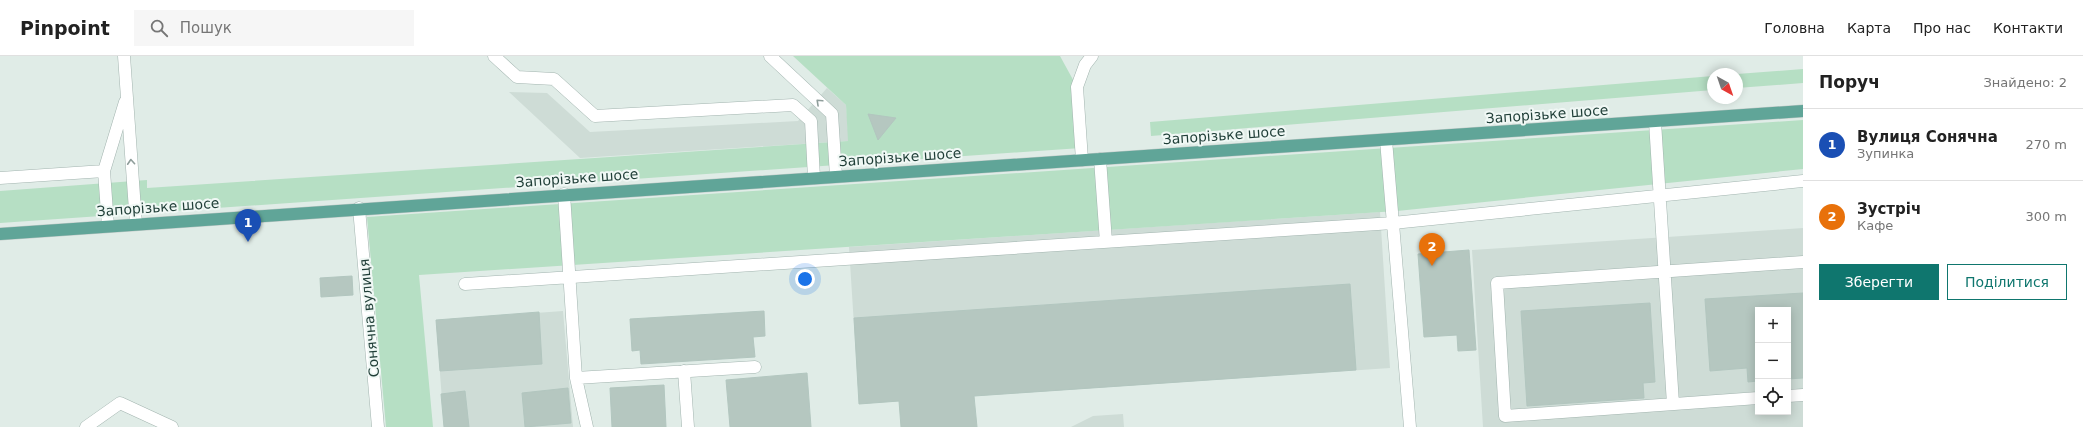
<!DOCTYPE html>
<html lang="uk">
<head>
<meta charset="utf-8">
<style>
	body { margin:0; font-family:"DejaVu Sans",sans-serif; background:#f6f6f6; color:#222 }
	.controls { position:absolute; right:12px; bottom:12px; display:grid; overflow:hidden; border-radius:0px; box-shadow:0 2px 10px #0003 }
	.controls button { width:36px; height:36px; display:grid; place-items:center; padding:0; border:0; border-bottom:1px solid #e0e0e0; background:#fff; color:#222; font:20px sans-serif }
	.compass { position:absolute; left:1707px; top:12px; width:36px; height:36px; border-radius:50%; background:#fff; box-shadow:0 2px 10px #0003; rotate:140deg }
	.you { position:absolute; left:805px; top:223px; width:14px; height:14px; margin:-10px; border:3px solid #fff; border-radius:50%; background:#1a73e8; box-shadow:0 0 0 6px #1a73e833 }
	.badge { display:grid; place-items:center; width:26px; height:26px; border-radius:50%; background:#0f766e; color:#fff; font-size:13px; font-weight:700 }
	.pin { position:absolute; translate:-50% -33px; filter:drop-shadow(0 1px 2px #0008) }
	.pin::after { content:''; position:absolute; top:21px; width:14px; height:12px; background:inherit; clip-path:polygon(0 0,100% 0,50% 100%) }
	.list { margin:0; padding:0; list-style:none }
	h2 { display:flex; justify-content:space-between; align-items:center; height:52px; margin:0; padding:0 16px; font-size:17px }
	h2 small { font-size:13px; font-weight:400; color:#767676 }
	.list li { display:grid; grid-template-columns:26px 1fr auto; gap:12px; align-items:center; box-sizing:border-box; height:72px; padding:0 16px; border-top:1px solid #e0e0e0 }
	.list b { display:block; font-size:15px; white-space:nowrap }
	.list p { margin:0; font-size:13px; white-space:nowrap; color:#767676 }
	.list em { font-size:13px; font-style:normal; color:#767676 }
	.actions { display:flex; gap:8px; padding:12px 16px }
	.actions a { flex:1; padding:9px 0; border:1px solid #0f766e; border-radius:0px; text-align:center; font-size:14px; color:#0f766e }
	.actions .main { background:#0f766e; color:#fff }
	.icon { flex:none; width:22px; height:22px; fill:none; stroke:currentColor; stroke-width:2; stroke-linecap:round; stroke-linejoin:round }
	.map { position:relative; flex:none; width:1803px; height:371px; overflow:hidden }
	header { display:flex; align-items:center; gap:24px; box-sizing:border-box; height:56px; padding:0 20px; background:#fff; border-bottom:1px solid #e0e0e0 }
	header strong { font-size:19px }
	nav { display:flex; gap:22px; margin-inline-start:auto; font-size:14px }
	.search { width:280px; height:36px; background:#f6f6f6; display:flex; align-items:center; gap:10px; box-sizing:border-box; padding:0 14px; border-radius:0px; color:#767676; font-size:15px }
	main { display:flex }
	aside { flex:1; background:#fff }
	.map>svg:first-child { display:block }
	.built { fill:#cedcd6; fill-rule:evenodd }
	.green { fill:#b6dfc4 }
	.building { fill:#b5c7c0; stroke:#b2c6bf }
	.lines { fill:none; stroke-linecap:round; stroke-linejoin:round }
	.minor-casing { stroke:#a2b4af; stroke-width:13 }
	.major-casing { stroke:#c0c9c7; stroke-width:13 }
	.minor { stroke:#fff; stroke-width:12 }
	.major { stroke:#60a598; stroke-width:12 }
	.oneway { stroke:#8f9e9b }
	.labels { text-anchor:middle; stroke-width:4; stroke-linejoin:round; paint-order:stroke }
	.street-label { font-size:14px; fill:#1f3e37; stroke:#f0f8f5 }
</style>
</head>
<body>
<header>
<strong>Pinpoint</strong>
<div class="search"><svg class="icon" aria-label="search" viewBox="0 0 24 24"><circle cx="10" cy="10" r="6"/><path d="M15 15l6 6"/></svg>Пошук</div>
<nav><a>Головна</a><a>Карта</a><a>Про нас</a><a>Контакти</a></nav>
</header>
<main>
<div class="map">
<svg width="1803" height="371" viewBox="0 0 1803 371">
	<rect width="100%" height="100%" fill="#e0ece7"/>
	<!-- built -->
	<path class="built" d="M 827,32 L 846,49 L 849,85 L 580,102 L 509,36 L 547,37 L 590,76 L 798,65 Z
		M 1380,156 L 1390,312 L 859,348 L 849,191 Z
		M 1803,172 L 1803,371 L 1483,371 L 1472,194 ZM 1758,254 L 1788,254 L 1788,356 L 1758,356 Z
		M 563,255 L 573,371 L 444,371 L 436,264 Z
		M 1123,358 L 1124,371 L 1071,371 L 1093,360 Z"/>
	<!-- green -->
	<path class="green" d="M 793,0 L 1060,0 L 1077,31 L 1081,92 L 0,167 L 0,135 L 147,124 L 147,132 L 848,85 L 846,49 Z
		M 1803,13 L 1803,27 L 1737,32 L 1737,18 Z
		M 1713,20 L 1713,34 L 1151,80 L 1150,66 Z
		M 1803,64 L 1803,113 L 1397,155 L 419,219 L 433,371 L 386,371 L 367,161 Z"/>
	<!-- building -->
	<path class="building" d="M 868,58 L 896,62 L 878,84 Z
		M 1469,194 L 1476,294 L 1458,295 L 1457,279 L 1424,281 L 1418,198 Z
		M 352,220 L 353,239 L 321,241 L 320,222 Z
		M 1350,228 L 1356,314 L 974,340 L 977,371 L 901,371 L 899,345 L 859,348 L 854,262 Z
		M 1803,237 L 1803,322 L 1788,323 L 1788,254 L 1758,254 L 1758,325 L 1748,326 L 1747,312 L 1710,315 L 1705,243 Z
		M 1650,247 L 1655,326 L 1643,327 L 1644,342 L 1527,350 L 1521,255 Z
		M 764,255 L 765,280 L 753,281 L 755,301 L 641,308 L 640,294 L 632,295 L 630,263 Z
		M 539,256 L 542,308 L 440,315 L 436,264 Z
		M 807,317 L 811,371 L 730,371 L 726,324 Z
		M 664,329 L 666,371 L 612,371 L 610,332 Z
		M 568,332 L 571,367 L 525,371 L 522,337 Z
		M 465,335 L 469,371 L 444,371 L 441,338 Z"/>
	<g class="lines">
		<defs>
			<path id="minor" d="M 124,0 L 136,168
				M 494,0 L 517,21 L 554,23 L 595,60 L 793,49 L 811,65 L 814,122
				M 770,0 L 832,58 L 836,120
				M 1655,66 L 1673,348
				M 1386,84 L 1410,371
				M 1100,103 L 1106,186
				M 1082,104 L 1077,31 L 1085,9 L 1092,0
				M 0,122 L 104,115
				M 564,138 L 576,322 L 587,371
				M 359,152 L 378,371
				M 108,170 L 104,115 L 125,46
				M 465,228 L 1393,167 L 1803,125
				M 684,315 L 688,371
				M 576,322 L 755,311
				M 1788,340 L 1803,339
				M 1758,342 L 1505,360 L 1497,227 L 1803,206
				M 86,371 L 120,347 L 172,371"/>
			<path id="major" d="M 0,178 L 1803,55"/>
		</defs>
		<!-- minor casing -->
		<use href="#minor" class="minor-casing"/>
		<!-- major casing -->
		<use href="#major" class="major-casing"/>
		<!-- minor -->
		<use href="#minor" class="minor"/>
		<!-- major -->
		<use href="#major" class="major"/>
	</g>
	<!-- one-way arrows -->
	<defs><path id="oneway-chevron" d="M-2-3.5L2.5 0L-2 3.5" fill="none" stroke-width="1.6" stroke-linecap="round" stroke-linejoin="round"/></defs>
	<g class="oneway">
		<use href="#oneway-chevron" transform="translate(819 46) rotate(-137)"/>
		<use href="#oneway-chevron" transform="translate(131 106) rotate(-94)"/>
	</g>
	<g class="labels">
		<!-- street labels -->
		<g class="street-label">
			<text transform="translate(1547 58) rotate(-4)" y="5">Запорізьке шосе</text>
			<text transform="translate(1224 79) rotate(-4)" y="5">Запорізьке шосе</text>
			<text transform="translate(900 101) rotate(-4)" y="5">Запорізьке шосе</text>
			<text transform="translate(577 122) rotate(-4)" y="5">Запорізьке шосе</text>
			<text transform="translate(158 151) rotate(-4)" y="5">Запорізьке шосе</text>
			<text transform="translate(369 262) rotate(-95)" y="5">Сонячна вулиця</text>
		</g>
	</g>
</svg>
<div class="controls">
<button>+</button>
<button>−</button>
<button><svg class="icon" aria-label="locate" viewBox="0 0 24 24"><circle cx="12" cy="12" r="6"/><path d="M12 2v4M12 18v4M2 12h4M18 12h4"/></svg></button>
</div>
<svg class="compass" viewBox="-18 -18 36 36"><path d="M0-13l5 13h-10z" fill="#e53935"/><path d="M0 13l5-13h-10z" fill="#767676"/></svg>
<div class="you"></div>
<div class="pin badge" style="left:248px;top:186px;background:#1a4fb4">1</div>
<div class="pin badge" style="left:1432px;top:210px;background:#e8710a">2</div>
</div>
<aside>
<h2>Поруч<small>Знайдено: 2</small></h2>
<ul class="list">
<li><span class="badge" style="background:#1a4fb4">1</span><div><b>Вулиця Сонячна</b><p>Зупинка</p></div><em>270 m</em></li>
<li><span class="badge" style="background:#e8710a">2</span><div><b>Зустріч</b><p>Кафе</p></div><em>300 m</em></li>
</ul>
<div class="actions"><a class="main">Зберегти</a><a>Поділитися</a></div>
</aside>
</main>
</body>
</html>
